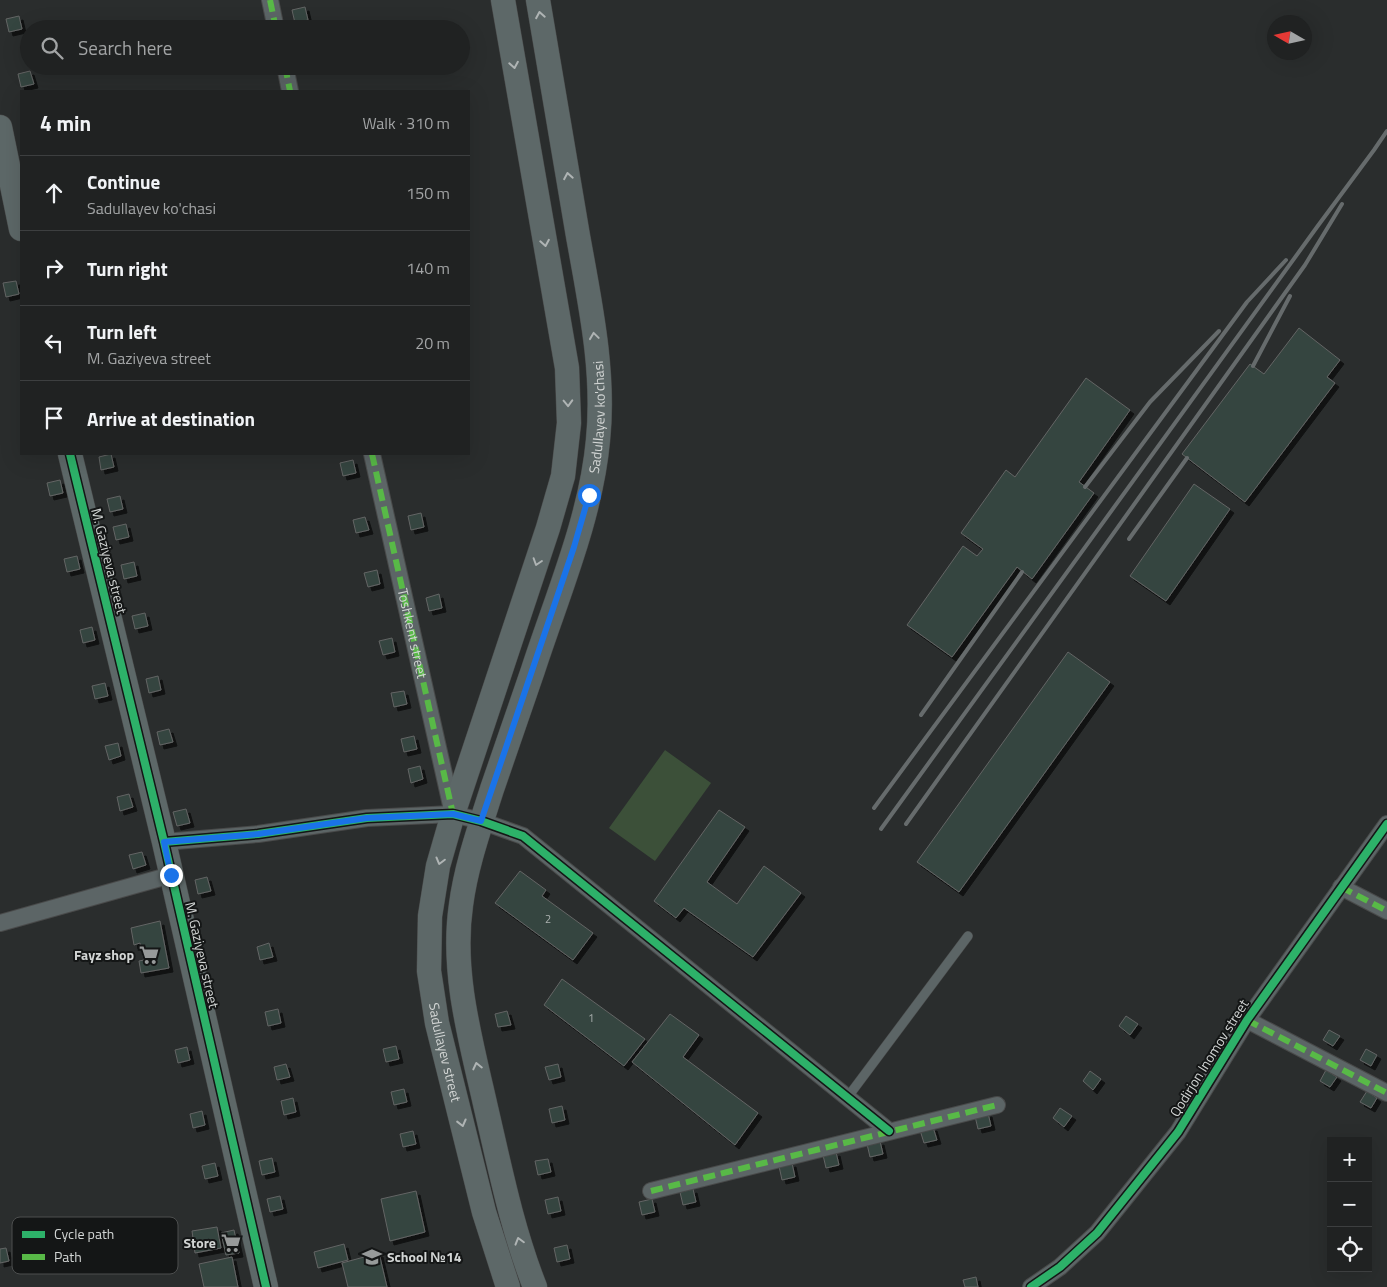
<!DOCTYPE html>
<html lang="en">
<head>
<meta charset="utf-8">
<style>
	body { margin:0; font-family:"Titillium Web",sans-serif; background:#2d2f2f; color:#f1f3f6 }
	.controls { position:absolute; right:15px; bottom:15px; display:grid; overflow:hidden; border-radius:0px; box-shadow:0 5px 20px #0002 }
	.controls button { width:45px; height:45px; display:grid; place-items:center; padding:0; border:0; border-bottom:1px solid #3d3f40; background:#202222; color:#f1f3f6; font:25px sans-serif }
	.compass { position:absolute; left:1267px; top:15px; width:45px; height:45px; border-radius:50%; background:#202222; box-shadow:0 5px 20px #0002; rotate:279deg }
	.stop { position:absolute; width:15px; height:15px; margin:-11px; border:4px solid #1a73e8; border-radius:50%; background:#fff }
	.stop.end { background:#1a73e8; border-color:#fff; box-shadow:0 1px 5px #0008 }
	.list { margin:0; padding:0; list-style:none }
	h2 { display:flex; justify-content:space-between; align-items:center; height:65px; margin:0; padding:0 20px; font-size:21px }
	h2 small { font-size:16px; font-weight:400; color:#a2a4a5 }
	.list li { display:grid; grid-template-columns:32px 1fr auto; gap:15px; align-items:center; box-sizing:border-box; height:75px; padding:0 20px; border-top:1px solid #3d3f40 }
	.list b { display:block; font-size:19px; white-space:nowrap }
	.list p { margin:0; font-size:16px; white-space:nowrap; color:#a2a4a5 }
	.list em { font-size:16px; font-style:normal; color:#a2a4a5 }
	.icon { flex:none; width:28px; height:28px; fill:none; stroke:currentColor; stroke-width:2; stroke-linecap:round; stroke-linejoin:round }
	.map { position:relative; flex:none; width:1387px; height:1287px; overflow:hidden }
	.search { position:absolute; background:#202222; box-shadow:0 5px 20px #0002; left:20px; top:20px; width:450px; height:55px; display:flex; align-items:center; gap:12px; box-sizing:border-box; padding:0 18px; border-radius:28px; color:#a2a4a5; font-size:19px }
	.panel { position:absolute; background:#202222; box-shadow:0 5px 20px #0002; left:20px; top:90px; width:450px; height:365px; border-radius:0px }
	.map>svg:first-child { display:block }
	.pitch { fill:#3c5039 }
	.building { fill:#36443f; stroke:#636565; filter:url(#shadow) }
	.lines { fill:none; stroke-linecap:round; stroke-linejoin:round }
	.lane-casing { stroke:#494a4a; stroke-width:10 }
	.street-casing { stroke:#494a4a; stroke-width:18 }
	.secondary-casing { stroke:#494a4a; stroke-width:25 }
	.lane { stroke:#5c6566; stroke-width:9 }
	.street { stroke:#5c6566; stroke-width:16 }
	.secondary { stroke:#5d6868; stroke-width:24 }
	.rail { stroke:#666b6c; stroke-width:4 }
	.quiet { stroke:#58b947; stroke-width:6; stroke-dasharray:12 6; stroke-linecap:butt }
	.cycleway-casing { stroke:#141616; stroke-width:11 }
	.cycleway { stroke:#2db169; stroke-width:8 }
	.oneway { stroke:#afb4b4 }
	.route { stroke:#1a73e8; stroke-width:6 }
	.labels { text-anchor:middle; stroke-width:4; stroke-linejoin:round; paint-order:stroke }
	.number-label { font-size:11px; fill:#abb1af }
	.street-label { font-size:14px; fill:#d2d5d4; stroke:#141616 }
	.poi-label { font-size:14px; font-weight:bold; fill:#d2d5d4; stroke:#141616; text-anchor:end }
	.key { fill:#141616; stroke:#4d4f4f; stroke-width:1 }
	.key-label { font-size:14px; fill:#d2d5d4 }
</style>
</head>
<body>
<div class="map">
<svg width="1387" height="1287" viewBox="0 0 1387 1287">
	<defs>
		<filter id="shadow"><feDropShadow dx="4" dy="4" stdDeviation="0" flood-color="#0009"/></filter>
	</defs>
	<rect width="100%" height="100%" fill="#2a2d2d"/>
	<!-- pitch -->
	<path class="pitch" d="M 665,750 L 711,783 L 655,861 L 609,828 Z"/>
	<!-- building -->
	<path class="building" d="M 305,7 L 308,20 L 295,23 L 292,10 Z
		M 19,16 L 22,29 L 9,32 L 6,19 Z
		M 30,71 L 34,84 L 21,87 L 18,74 Z
		M 16,281 L 19,294 L 6,297 L 3,283 Z
		M 1299,328 L 1340,360 L 1327,377 L 1335,383 L 1245,502 L 1182,454 L 1250,364 L 1264,374 Z
		M 1086,378 L 1130,410 L 1079,482 L 1094,493 L 1032,579 L 1017,567 L 952,657 L 907,625 L 963,546 L 977,556 L 983,549 L 961,533 L 1006,470 L 1015,477 Z
		M 111,454 L 114,467 L 101,470 L 99,457 Z
		M 353,460 L 356,473 L 343,476 L 340,463 Z
		M 60,480 L 63,493 L 50,496 L 47,483 Z
		M 1194,484 L 1230,509 L 1166,601 L 1130,576 Z
		M 120,496 L 123,509 L 110,512 L 107,499 Z
		M 421,513 L 424,527 L 411,530 L 408,516 Z
		M 365,517 L 369,530 L 356,533 L 353,520 Z
		M 126,524 L 129,537 L 116,540 L 113,527 Z
		M 77,556 L 80,569 L 67,572 L 64,559 Z
		M 134,562 L 137,576 L 124,579 L 121,565 Z
		M 377,570 L 380,584 L 368,587 L 364,573 Z
		M 439,594 L 442,608 L 429,611 L 426,598 Z
		M 145,613 L 148,626 L 135,629 L 132,616 Z
		M 92,627 L 95,640 L 83,643 L 80,630 Z
		M 392,638 L 395,652 L 383,655 L 379,641 Z
		M 1068,652 L 1110,682 L 959,892 L 917,862 Z
		M 158,676 L 161,690 L 149,693 L 146,679 Z
		M 105,683 L 108,696 L 95,699 L 92,686 Z
		M 404,691 L 407,704 L 394,707 L 391,693 Z
		M 169,729 L 173,742 L 160,745 L 157,732 Z
		M 414,736 L 417,749 L 404,752 L 401,739 Z
		M 118,743 L 121,756 L 109,760 L 105,746 Z
		M 420,766 L 423,779 L 411,783 L 408,769 Z
		M 129,794 L 133,807 L 120,811 L 117,797 Z
		M 186,809 L 190,823 L 177,826 L 173,812 Z
		M 719,810 L 745,827 L 707,882 L 737,904 L 764,866 L 801,893 L 753,957 L 684,908 L 676,918 L 654,901 Z
		M 142,852 L 146,865 L 133,869 L 129,855 Z
		M 520,871 L 546,890 L 542,896 L 593,933 L 573,960 L 495,903 Z
		M 207,877 L 211,891 L 198,894 L 195,880 Z
		M 160,921 L 169,968 L 141,973 L 139,961 L 144,960 L 140,943 L 134,945 L 131,928 Z
		M 269,943 L 273,957 L 260,960 L 257,947 Z
		M 562,979 L 645,1039 L 624,1066 L 544,1005 Z
		M 278,1009 L 281,1023 L 268,1026 L 265,1012 Z
		M 507,1011 L 511,1025 L 498,1027 L 495,1014 Z
		M 670,1014 L 699,1035 L 683,1057 L 758,1113 L 735,1145 L 632,1062 Z
		M 1126,1016 L 1138,1024 L 1130,1035 L 1119,1026 Z
		M 1329,1030 L 1340,1036 L 1333,1046 L 1323,1040 Z
		M 396,1046 L 399,1059 L 386,1062 L 383,1049 Z
		M 187,1047 L 190,1060 L 178,1063 L 175,1050 Z
		M 1366,1049 L 1377,1055 L 1371,1066 L 1360,1060 Z
		M 286,1064 L 290,1077 L 277,1080 L 274,1067 Z
		M 558,1064 L 561,1077 L 549,1080 L 545,1067 Z
		M 1326,1070 L 1337,1077 L 1330,1087 L 1320,1081 Z
		M 1090,1071 L 1101,1079 L 1093,1090 L 1083,1081 Z
		M 404,1089 L 407,1102 L 394,1105 L 391,1092 Z
		M 1367,1091 L 1377,1098 L 1371,1108 L 1360,1102 Z
		M 293,1098 L 296,1112 L 284,1115 L 281,1101 Z
		M 562,1106 L 565,1120 L 552,1123 L 549,1109 Z
		M 1060,1108 L 1072,1116 L 1064,1127 L 1053,1118 Z
		M 202,1111 L 205,1125 L 193,1128 L 190,1114 Z
		M 988,1113 L 991,1126 L 978,1129 L 975,1116 Z
		M 933,1127 L 937,1140 L 924,1143 L 920,1130 Z
		M 413,1131 L 416,1144 L 403,1147 L 400,1134 Z
		M 880,1141 L 883,1154 L 870,1157 L 867,1144 Z
		M 836,1152 L 839,1165 L 826,1168 L 823,1155 Z
		M 272,1158 L 275,1172 L 262,1175 L 259,1161 Z
		M 548,1159 L 551,1172 L 538,1175 L 535,1161 Z
		M 215,1163 L 218,1176 L 205,1179 L 202,1166 Z
		M 792,1163 L 795,1177 L 782,1180 L 779,1166 Z
		M 693,1189 L 696,1202 L 683,1205 L 680,1192 Z
		M 416,1191 L 425,1232 L 390,1241 L 381,1199 Z
		M 280,1196 L 283,1209 L 270,1212 L 267,1199 Z
		M 558,1197 L 561,1211 L 548,1214 L 545,1200 Z
		M 652,1199 L 655,1212 L 642,1215 L 639,1202 Z
		M 217,1227 L 221,1248 L 195,1253 L 192,1231 Z
		M 234,1230 L 239,1253 L 226,1255 L 221,1233 Z
		M 344,1244 L 348,1260 L 318,1268 L 314,1252 Z
		M 567,1245 L 570,1259 L 557,1262 L 554,1248 Z
		M 6,1248 L 9,1261 L 0,1263 L 0,1249 Z
		M 379,1253 L 387,1287 L 348,1287 L 342,1263 Z
		M 232,1257 L 238,1287 L 204,1287 L 199,1264 Z
		M 976,1277 L 978,1287 L 965,1287 L 963,1280 Z"/>
	<g class="lines">
		<defs>
			<path id="lane" d="M 847,1098 L 968,936"/>
			<g id="street">
				<path d="M 270,0 L 276,29"/>
				<path d="M 285,66 L 290,91"/>
				<path id="s1" d="M 372,454 L 453,814"/>
				<path d="M 164,842 L 258,834 L 367,818 L 453,814 L 481,821 L 523,836 L 889,1131"/>
				<path d="M 1341,887 L 1387,911"/>
				<path d="M 0,923 L 171,875"/>
				<path d="M 1247,1020 L 1387,1093"/>
				<path d="M 651,1191 L 997,1105"/>
				<path d="M 1031,1287 L 1060,1267 L 1097,1233 L 1178,1132 L 1247,1020 L 1387,824"/>
			</g>
			<g id="secondary">
				<path id="s2" d="M 503,0 L 567,368 L 569,423 L 563,476 L 548,528 L 453,814 L 438,866 L 430,916 L 429,971 L 437,1023 L 484,1212 L 508,1287"/>
				<path d="M 0,127 L 21,229"/>
				<path d="M 70,454 L 164,842 L 266,1287"/>
				<path id="s3" d="M 535,1287 C 512,1229 500,1168 486,1108 C 471,1041 451,973 461,905 C 466,866 480,827 492,789 C 506,749 519,710 533,670 C 557,596 591,518 598,440 C 605,372 590,303 578,236 C 565,157 551,79 538,0"/>
			</g>
		</defs>
		<!-- lane casing -->
		<use href="#lane" class="lane-casing"/>
		<!-- street casing -->
		<use href="#street" class="street-casing"/>
		<!-- secondary casing -->
		<use href="#secondary" class="secondary-casing"/>
		<!-- lane -->
		<use href="#lane" class="lane"/>
		<!-- street -->
		<use href="#street" class="street"/>
		<!-- secondary -->
		<use href="#secondary" class="secondary"/>
		<!-- rail -->
		<path class="rail" d="M 1253,366 L 1290,296
			M 1085,487 L 1150,402 L 1219,331
			M 1129,539 L 1187,458
			M 921,715 L 1022,572
			M 874,808 L 1247,302 L 1286,260
			M 906,824 L 1305,265 L 1342,204
			M 881,829 L 1317,227 L 1374,150 L 1387,131"/>
		<!-- quiet -->
		<path class="quiet" d="M 270,0 L 276,29
			M 285,66 L 290,91
			M 372,454 L 453,814
			M 1341,887 L 1387,911
			M 1247,1020 L 1387,1093
			M 651,1191 L 997,1105"/>
		<defs>
			<path id="cycleway" d="M 70,454 L 164,842 L 266,1287
				M 164,842 L 258,834 L 367,818 L 453,814 L 481,821 L 523,836 L 889,1131
				M 1031,1287 L 1060,1267 L 1097,1233 L 1178,1132 L 1247,1020 L 1387,824"/>
		</defs>
		<!-- cycleway casing -->
		<use href="#cycleway" class="cycleway-casing"/>
		<!-- cycleway -->
		<use href="#cycleway" class="cycleway"/>
	</g>
	<!-- one-way arrows -->
	<defs><path id="oneway-chevron" d="M-2-3.5L2.5 0L-2 3.5" fill="none" stroke-width="1.6" stroke-linecap="round" stroke-linejoin="round" transform="scale(1.25)"/></defs>
	<g class="oneway">
		<use href="#oneway-chevron" transform="translate(540 15) rotate(-100)"/>
		<use href="#oneway-chevron" transform="translate(514 65) rotate(80)"/>
		<use href="#oneway-chevron" transform="translate(568 176) rotate(-100)"/>
		<use href="#oneway-chevron" transform="translate(545 243) rotate(80)"/>
		<use href="#oneway-chevron" transform="translate(594 336) rotate(-98)"/>
		<use href="#oneway-chevron" transform="translate(568 403) rotate(88)"/>
		<use href="#oneway-chevron" transform="translate(537 562) rotate(108)"/>
		<use href="#oneway-chevron" transform="translate(440 861) rotate(105)"/>
		<use href="#oneway-chevron" transform="translate(477 1066) rotate(-103)"/>
		<use href="#oneway-chevron" transform="translate(462 1123) rotate(76)"/>
		<use href="#oneway-chevron" transform="translate(519 1241) rotate(-106)"/>
	</g>
	<g class="lines">
		<!-- route -->
		<path class="route" d="M 171,875 L 164,842 L 258,834 L 367,818 L 453,814 L 481,821 L 574,547 L 589,495"/>
	</g>
	<!-- icons -->
	<defs>
		<symbol id="supermarket-bare" viewBox="-9 -9 18 18"><path d="M-6-5.5h2.5l.6 2H6L4.5 2H-2.5L-4.4-4H-6ZM-1.5 3.2a1.3 1.3 0 1 0 .1 0ZM3 3.2a1.3 1.3 0 1 0 .1 0Z" fill="#979a9a" stroke="#141616" stroke-width="2.5" paint-order="stroke"/></symbol>
		<symbol id="school-bare" viewBox="-9 -9 18 18"><path d="M0-5L7-2L0 1L-7-2ZM-4 1L0 2.5L4 1V4Q0 6-4 4Z" fill="#979a9a" stroke="#141616" stroke-width="2.5" paint-order="stroke"/></symbol>
	</defs>
	<g fill-rule="evenodd">
		<use href="#supermarket-bare" x="135" y="941" width="28" height="28"/>
		<use href="#supermarket-bare" x="217" y="1229" width="28" height="28"/>
		<use href="#school-bare" x="358" y="1243" width="28" height="28"/>
	</g>
	<g class="labels">
		<!-- number labels -->
		<g class="number-label">
			<text x="548" y="923">2</text>
			<text x="591" y="1022">1</text>
		</g>
		<!-- street labels -->
		<g class="street-label">
			<text dy="5" stroke="none"><textPath href="#s3" startOffset="900">Sadullayev ko'chasi</textPath></text>
			<text transform="translate(109 561) rotate(76)" y="5">M. Gaziyeva street</text>
			<text dy="5" stroke="none"><textPath href="#s1" startOffset="184">Toshkent street</textPath></text>
			<text transform="translate(202 955) rotate(77)" y="5">M. Gaziyeva street</text>
			<text dy="5" stroke="none"><textPath href="#s2" startOffset="1080">Sadullayev street</textPath></text>
			<text transform="translate(1209 1058) rotate(-58)" y="5">Qodirjon Inomov street</text>
		</g>
		<!-- poi labels -->
		<g class="poi-label">
			<text x="134" y="960">Fayz shop</text>
			<text x="216" y="1248">Store</text>
			<text x="387" y="1262" text-anchor="start">School №14</text>
		</g>
	</g>
	<!-- legend -->
	<rect x="12" y="1217" width="166" height="57" rx="8" class="key"/>
	<rect x="22" y="1231" width="23" height="7" fill="#2db169"/>
	<rect x="22" y="1254" width="23" height="6" fill="#58b947"/>
	<g class="key-label">
		<text x="54" y="1239">Cycle path</text>
		<text x="54" y="1262">Path</text>
	</g>
</svg>
<div class="controls">
<button>+</button>
<button>−</button>
<button><svg class="icon" aria-label="locate" viewBox="0 0 24 24"><circle cx="12" cy="12" r="6"/><path d="M12 2v4M12 18v4M2 12h4M18 12h4"/></svg></button>
</div>
<svg class="compass" viewBox="-18 -18 36 36"><path d="M0-13l5 13h-10z" fill="#e53935"/><path d="M0 13l5-13h-10z" fill="#a2a4a5"/></svg>
<div class="stop" style="left:589px;top:495px"></div>
<div class="stop end" style="left:171px;top:875px"></div>
<div class="search"><svg class="icon" aria-label="search" viewBox="0 0 24 24"><circle cx="10" cy="10" r="6"/><path d="M15 15l6 6"/></svg>Search here</div>
<section class="panel">
<h2>4 min<small>Walk · 310 m</small></h2>
<ul class="list">
<li><svg class="icon" aria-label="ahead" viewBox="0 0 24 24"><path d="M12 20V5M6 11l6-6 6 6"/></svg><div><b>Continue</b><p>Sadullayev ko'chasi</p></div><em>150 m</em></li>
<li><svg class="icon" aria-label="right" viewBox="0 0 24 24"><path d="M7 20v-9h11M14 6l5 5-5 5"/></svg><div><b>Turn right</b></div><em>140 m</em></li>
<li><svg class="icon" aria-label="left" viewBox="0 0 24 24"><path d="M17 20v-9H6M10 6l-5 5 5 5"/></svg><div><b>Turn left</b><p>M. Gaziyeva street</p></div><em>20 m</em></li>
<li><svg class="icon" aria-label="arrive" viewBox="0 0 24 24"><path d="M6 21V4h12l-3 4 3 4H6"/></svg><div><b>Arrive at destination</b></div></li>
</ul>
</section>
</div>
</body>
</html>
